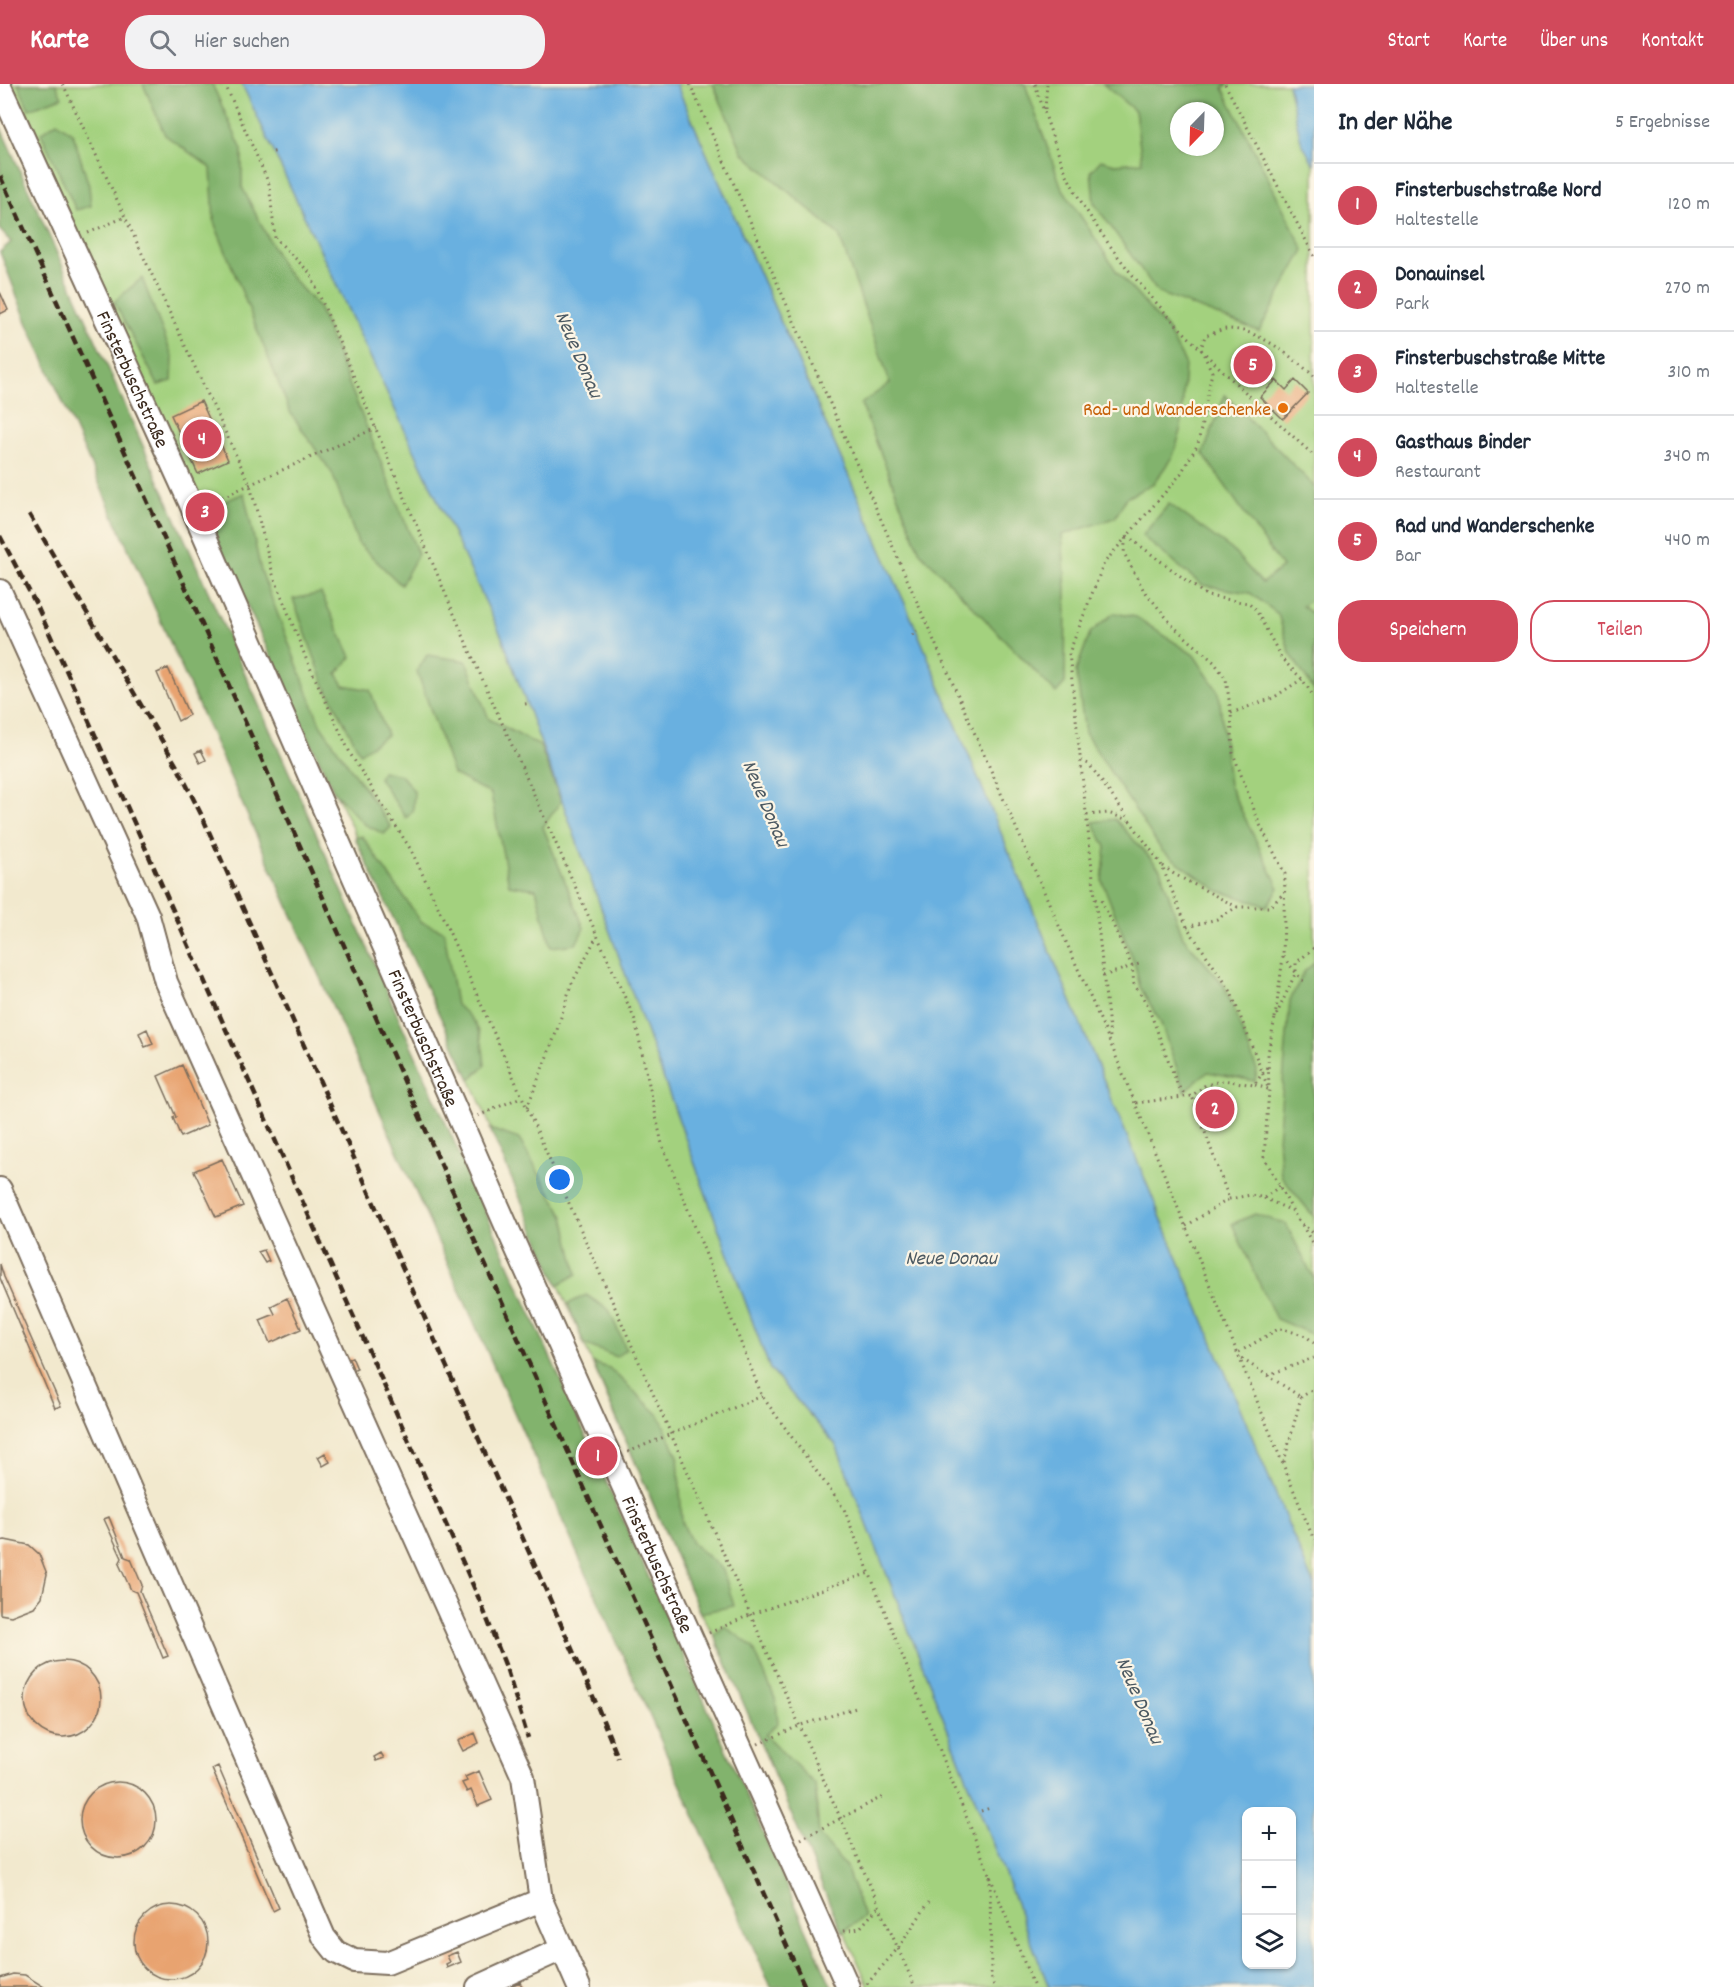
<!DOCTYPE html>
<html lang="de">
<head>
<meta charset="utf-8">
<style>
	body { margin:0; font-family:Dekko,sans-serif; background:#f2f2f3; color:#1f2937 }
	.controls { position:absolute; right:18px; bottom:18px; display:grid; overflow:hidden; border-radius:12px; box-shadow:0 2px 4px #0004 }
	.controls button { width:54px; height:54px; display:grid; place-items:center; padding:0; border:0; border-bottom:2px solid #e0e1e3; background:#fff; color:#1f2937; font:30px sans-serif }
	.compass { position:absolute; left:1170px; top:18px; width:54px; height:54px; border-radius:50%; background:#fff; box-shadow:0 2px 4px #0004; rotate:203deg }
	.you { position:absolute; left:560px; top:1096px; width:21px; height:21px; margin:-15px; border:4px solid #fff; border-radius:50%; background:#1a73e8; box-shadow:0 0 0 9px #1a73e833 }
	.badge { display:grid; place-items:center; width:39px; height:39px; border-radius:50%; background:#d1495b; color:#fff; font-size:20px; font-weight:700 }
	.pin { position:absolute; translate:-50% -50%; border:3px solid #fff; box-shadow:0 2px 6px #0006 }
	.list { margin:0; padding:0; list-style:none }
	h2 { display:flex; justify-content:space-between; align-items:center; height:78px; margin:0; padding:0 24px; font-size:26px }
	h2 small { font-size:20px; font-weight:400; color:#747a83 }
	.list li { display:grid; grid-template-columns:39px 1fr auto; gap:18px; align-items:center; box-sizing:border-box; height:84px; padding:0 24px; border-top:2px solid #e0e1e3 }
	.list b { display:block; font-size:22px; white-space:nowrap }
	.list p { margin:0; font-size:20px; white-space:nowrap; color:#747a83 }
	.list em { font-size:20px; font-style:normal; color:#747a83 }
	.actions { display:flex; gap:12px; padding:18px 24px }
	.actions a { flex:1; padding:14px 0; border:2px solid #d1495b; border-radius:24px; text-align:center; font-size:21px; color:#d1495b }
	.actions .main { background:#d1495b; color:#fff }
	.icon { flex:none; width:33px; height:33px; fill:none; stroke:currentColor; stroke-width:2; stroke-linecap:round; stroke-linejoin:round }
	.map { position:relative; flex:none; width:1314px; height:1903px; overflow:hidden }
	header { display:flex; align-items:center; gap:36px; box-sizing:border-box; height:84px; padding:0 30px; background:#d1495b; color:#fff }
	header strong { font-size:28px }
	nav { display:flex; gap:33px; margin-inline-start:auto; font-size:21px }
	.search { width:420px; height:54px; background:#f2f2f3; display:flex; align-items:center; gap:15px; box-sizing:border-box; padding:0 21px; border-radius:24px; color:#747a83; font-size:22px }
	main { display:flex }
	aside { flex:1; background:#fff }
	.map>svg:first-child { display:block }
	.green { fill:#a3d17e; stroke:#6f7e4e; stroke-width:1.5; fill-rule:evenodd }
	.forest { fill:#82b36d; stroke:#5e6e46; stroke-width:1.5; fill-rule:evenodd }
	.water { fill:#69b0e0; stroke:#526d7f; stroke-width:1.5; fill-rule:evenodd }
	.building { fill:#e8a370 }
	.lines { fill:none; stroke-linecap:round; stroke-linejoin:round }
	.minor-casing { stroke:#7b6d5c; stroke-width:26 }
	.path { stroke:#7b6d5c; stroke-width:3; stroke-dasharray:1.5 4.5; stroke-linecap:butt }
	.minor { stroke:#fff; stroke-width:22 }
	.rail { stroke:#3b2a1e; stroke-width:4.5; stroke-dasharray:9 4.5; stroke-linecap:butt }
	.food-dot { fill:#e8710a; stroke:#fcf5e5; stroke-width:2 }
	.labels { text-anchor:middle; stroke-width:4.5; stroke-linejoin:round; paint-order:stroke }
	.street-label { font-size:20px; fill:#3b2a1e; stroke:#fcf5e5 }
	.food-label { font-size:20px; fill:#c56008; stroke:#fcf5e5; text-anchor:end }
	.water-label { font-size:21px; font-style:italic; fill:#4b5962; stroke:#fcf5e5 }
</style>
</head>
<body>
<header>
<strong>Karte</strong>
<div class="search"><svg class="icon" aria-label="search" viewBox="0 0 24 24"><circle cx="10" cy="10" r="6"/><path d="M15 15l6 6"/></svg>Hier suchen</div>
<nav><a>Start</a><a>Karte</a><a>Über uns</a><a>Kontakt</a></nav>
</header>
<main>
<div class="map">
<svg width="1314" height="1903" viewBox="0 0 1314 1903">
	<rect width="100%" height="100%" fill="#fcf5e5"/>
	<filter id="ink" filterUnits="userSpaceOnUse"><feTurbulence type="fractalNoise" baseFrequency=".0167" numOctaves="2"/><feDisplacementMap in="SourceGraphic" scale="12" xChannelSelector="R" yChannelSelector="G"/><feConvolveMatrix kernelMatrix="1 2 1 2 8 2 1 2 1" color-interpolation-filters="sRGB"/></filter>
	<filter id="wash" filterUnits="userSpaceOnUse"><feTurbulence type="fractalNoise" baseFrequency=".008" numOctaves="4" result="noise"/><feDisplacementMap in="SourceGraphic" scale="24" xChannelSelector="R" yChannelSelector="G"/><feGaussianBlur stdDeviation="1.35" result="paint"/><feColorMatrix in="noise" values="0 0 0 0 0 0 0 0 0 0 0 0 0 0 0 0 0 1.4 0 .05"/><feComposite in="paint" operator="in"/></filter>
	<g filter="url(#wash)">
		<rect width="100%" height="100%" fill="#f2e9ce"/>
		<!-- green -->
		<path class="green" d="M 7,0 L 242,0 L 502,553 L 770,1285 L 836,1361 L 1049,1903 L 869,1903 L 714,1551 L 700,1529 L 470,995 L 206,433 Z
			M 676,0 L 1288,0 L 1301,57 L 1314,81 L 1314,1502 L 917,547 ZM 1179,27 L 1215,27 L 1215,63 L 1179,63 Z"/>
		<!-- forest -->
		<path class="forest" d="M 18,0 L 56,0 L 62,13 L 29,25 Z
			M 143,0 L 212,0 L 242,66 L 242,103 L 284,185 L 318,223 L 418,470 L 401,501 L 358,459 L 332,389 L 290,328 L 214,138 L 211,84 L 165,51 Z
			M 713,0 L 1025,0 L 1061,102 L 1117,188 L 1167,245 L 1185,279 L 1181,347 L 1173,372 L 1154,399 L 1126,414 L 1115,434 L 1062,451 L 1066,505 L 1065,599 L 1056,609 L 920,468 L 861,320 L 890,299 L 839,151 L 743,69 Z
			M 1103,0 L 1229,0 L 1223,4 L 1304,166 L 1259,247 L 1158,209 L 1094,119 L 1091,87 L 1101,76 L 1115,80 L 1142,78 L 1135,27 ZM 1179,27 L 1215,27 L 1215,63 L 1179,63 Z
			M 57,38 L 73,50 L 89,102 L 91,122 L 76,126 L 41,49 Z
			M 0,42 L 832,1903 L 771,1903 L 27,238 L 0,168 L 11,158 L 0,146 Z
			M 142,194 L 173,274 L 172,297 L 158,301 L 114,218 Z
			M 1225,311 L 1314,402 L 1314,514 L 1302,522 L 1314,531 L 1314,607 L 1290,569 L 1278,530 L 1250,509 L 1202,501 L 1142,452 L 1169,420 L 1231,465 L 1262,499 L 1282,483 L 1203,370 Z
			M 244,409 L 261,487 L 320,640 L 391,743 L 384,750 L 364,740 L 334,708 L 206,433 L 207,425 Z
			M 321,509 L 351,573 L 337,590 L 344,601 L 370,606 L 387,651 L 360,669 L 324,599 L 293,515 Z
			M 1114,529 L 1136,533 L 1194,571 L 1219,609 L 1229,701 L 1279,804 L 1267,822 L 1219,807 L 1162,767 L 1085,649 L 1076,587 L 1090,549 Z
			M 427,571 L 466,577 L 489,635 L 540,662 L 561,717 L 543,743 L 584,844 L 576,860 L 551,863 L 536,805 L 509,801 L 491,710 L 453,690 L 417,587 Z
			M 382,687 L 401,691 L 414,707 L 413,727 L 406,734 L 379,694 Z
			M 1115,735 L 1160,785 L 1183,853 L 1224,901 L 1257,986 L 1255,997 L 1208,988 L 1185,1007 L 1160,937 L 1140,903 L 1135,881 L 1102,797 L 1106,763 L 1093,738 Z
			M 362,752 L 421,838 L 444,847 L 456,921 C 481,939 482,952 485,982 L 470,995 L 355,754 Z
			M 1314,879 L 1314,1133 L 1281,1092 L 1278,1056 L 1290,916 L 1304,888 Z
			M 490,1045 L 519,1055 L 564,1132 L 577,1190 L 558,1201 Z
			M 1255,1130 L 1286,1140 L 1314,1195 L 1314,1251 L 1276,1235 L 1232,1140 Z
			M 586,1211 L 609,1226 L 626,1265 L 616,1273 L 584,1260 L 568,1220 Z
			M 593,1279 L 609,1284 L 659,1331 L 678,1372 L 682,1438 L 692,1459 L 723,1486 L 734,1522 L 700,1529 Z
			M 725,1542 L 753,1563 L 776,1617 L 778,1639 L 765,1651 L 815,1700 L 819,1751 L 846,1783 L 864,1833 L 842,1848 L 714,1551 Z"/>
		<!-- water -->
		<path class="water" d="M 242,0 L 676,0 L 917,547 L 1314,1502 L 1314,1903 L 1049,1903 L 836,1361 L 770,1285 L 502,553 ZM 1246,1728 L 1292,1728 L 1292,1880 L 1246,1880 Z
			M 1288,0 L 1314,0 L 1314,81 L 1301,57 Z"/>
		<g id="blocks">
			<!-- building -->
			<path class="building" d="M 0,208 L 8,226 L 0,230 Z
				M 1276,296 L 1286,306 L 1295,296 L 1308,309 L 1283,335 L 1260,313 Z
				M 201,317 L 228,376 L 198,390 L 171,331 Z
				M 168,584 L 189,631 L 178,637 L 157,589 Z
				M 201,666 L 206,676 L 200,679 L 195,669 Z
				M 147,945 L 153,960 L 145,963 L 139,949 Z
				M 182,981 L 208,1041 L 181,1053 L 173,1034 L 176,1033 L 158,992 Z
				M 222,1075 L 243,1122 L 216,1133 L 194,1087 Z
				M 264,1166 L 269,1177 L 265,1179 L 258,1168 Z
				M 0,1180 L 4,1193 L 61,1322 L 55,1324 L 0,1194 Z
				M 287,1214 L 301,1245 L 270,1259 L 260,1236 L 275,1230 L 271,1222 Z
				M 352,1273 L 357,1285 L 349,1289 L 344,1276 Z
				M 325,1369 L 330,1378 L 323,1382 L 318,1373 Z
				M 109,1433 L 125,1473 L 131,1475 L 142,1501 L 140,1507 L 168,1572 L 163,1574 L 136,1508 L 131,1506 L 119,1480 L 122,1474 L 104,1435 Z
				M 5,1456 L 29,1461 L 39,1470 L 47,1490 L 42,1513 L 34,1523 L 11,1532 L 0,1530 L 0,1457 Z
				M25 1615a38 38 0 1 1 76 0a38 38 0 1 1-76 0Z
				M 475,1649 L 479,1659 L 463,1667 L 458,1657 Z
				M 381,1669 L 384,1674 L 376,1677 L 374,1673 Z
				M 218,1682 L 279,1824 L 273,1827 L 212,1685 Z
				M 479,1687 L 492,1716 L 478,1722 L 471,1706 L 467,1708 L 462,1699 L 467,1697 L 465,1693 Z
				M80 1736a38 38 0 1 1 76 0a38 38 0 1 1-76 0Z
				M134 1858a37 37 0 1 1 74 0a37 37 0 1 1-74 0Z
				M 457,1868 L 461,1878 L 447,1884 L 446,1880 L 450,1878 L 447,1872 Z
				M 13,1890 L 25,1891 L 44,1903 L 0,1903 L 0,1894 Z
				M 520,1898 L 522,1903 L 508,1903 Z"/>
		</g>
	</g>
	<g filter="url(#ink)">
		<use href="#blocks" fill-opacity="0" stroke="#7b6d5c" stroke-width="1.5"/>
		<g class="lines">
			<defs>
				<g id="minor">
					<path id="s1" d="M 0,3 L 189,416 L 506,1141 L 848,1903"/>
					<path d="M 0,507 L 148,832 L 166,898 L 523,1693 L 541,1816 L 579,1903"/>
					<path d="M 0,1105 L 324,1853 L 336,1868 L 354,1877 L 387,1879 L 541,1816"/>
					<path d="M 478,1903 L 562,1865"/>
				</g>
			</defs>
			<!-- minor casing -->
			<use href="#minor" class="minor-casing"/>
			<!-- path -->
			<path class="path" d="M 63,0 L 250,401 L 273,490 L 307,577 L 351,671 L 411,766 L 440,827 L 915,1903
				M 225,0 L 269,100 L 275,154 L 310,189 L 468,563 L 635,936 L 662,1060 L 762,1312 L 844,1425 L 1034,1903
				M 690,0 L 1110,958 L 1314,1456
				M 1035,0 C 1048,38 1059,80 1079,114 C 1138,216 1230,293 1314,372
				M 1225,0 L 1314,172
				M 1045,25 L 1047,0
				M 273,68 L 278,67
				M 88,149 L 125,133
				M 211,418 L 376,344
				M 912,551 L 917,547
				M 525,620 L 531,619
				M 1231,629 L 1273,614 L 1302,595
				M 1081,677 L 1089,680 L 1161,780 L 1187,843 L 1230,906 L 1269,1006
				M 1087,731 L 1108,729 L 1128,736
				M 1163,782 L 1174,790 L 1237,823
				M 1095,815 L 1102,817 L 1132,882 L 1134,900 L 1147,920 L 1178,1002 L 1186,1012
				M 1187,843 L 1217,835 L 1237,823 L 1270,823 L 1284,809
				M 1314,864 L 1296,879 L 1296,888 L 1275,934 L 1268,969 L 1269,1006 L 1264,1073 L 1297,1135 L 1314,1150
				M 1283,873 L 1303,897
				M 1103,892 L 1139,880
				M 1275,934 L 1283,873 L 1285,790 L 1259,739 L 1233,669 L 1231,629 L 1226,595 L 1214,578 L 1174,543 L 1143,505 L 1124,469 L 1126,451 L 1207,512 L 1248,519 L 1256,526 L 1282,575 L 1302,595 L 1314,613
				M 1110,953 L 1069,569 L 1104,479 L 1180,391 L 1198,360 L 1212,288 L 1201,265 L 1205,252 C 1212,250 1221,245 1228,245 C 1260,245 1291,273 1314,292
				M 1255,1001 L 1268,1005
				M 1136,1019 L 1192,1012 L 1204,1002 L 1223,996 L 1254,1001 L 1267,983
				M 527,1024 L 556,949 L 571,901 L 597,852
				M 478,1032 L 521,1013
				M 1264,1114 L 1292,1127
				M 1229,1115 L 1251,1111 L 1264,1114 L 1280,1102
				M 1302,1141 L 1314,1162
				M 1186,1142 L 1229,1115 L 1192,1012
				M 1239,1268 L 1280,1244 L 1306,1252 L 1314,1259
				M 1242,1275 L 1301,1313
				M 1268,1291 L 1314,1274
				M 628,1368 L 762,1312
				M 1284,1378 L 1301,1313 L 1314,1305
				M 709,1549 L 752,1530 L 869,1489
				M 758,1660 L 801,1641 L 859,1623
				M 981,1727 L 990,1724
				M 801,1755 L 882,1713
				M 990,1792 L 991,1892 L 994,1903
				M 844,1847 L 860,1844 L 880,1821
				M 867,1900 L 899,1863 L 929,1818"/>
			<!-- minor -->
			<use href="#minor" class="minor"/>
			<!-- rail -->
			<path class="rail" d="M 0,92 L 162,450 L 805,1903
				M 29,430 L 178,684 L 202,732 L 596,1619 L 618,1674
				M 0,452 L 37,522 L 76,608 L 480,1517 L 506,1583 L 528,1654"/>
		</g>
	</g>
	<!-- markers -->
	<circle class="food-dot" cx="1283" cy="324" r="6"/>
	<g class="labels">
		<!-- street labels -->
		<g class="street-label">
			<text dy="7" stroke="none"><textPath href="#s1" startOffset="321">Finsterbuschstraße</textPath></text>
			<text dy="7" stroke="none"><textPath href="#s1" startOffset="1041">Finsterbuschstraße</textPath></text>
			<text dy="7" stroke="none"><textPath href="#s1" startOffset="1617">Finsterbuschstraße</textPath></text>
		</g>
		<!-- food labels -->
		<g class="food-label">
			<text x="1271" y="331">Rad- und Wanderschenke</text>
		</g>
		<!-- water labels -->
		<g class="water-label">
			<text transform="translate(580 270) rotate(67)" y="7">Neue Donau</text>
			<text transform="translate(767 719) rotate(67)" y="7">Neue Donau</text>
			<text x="951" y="1180">Neue Donau</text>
			<text transform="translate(1141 1616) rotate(67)" y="7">Neue Donau</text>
		</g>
	</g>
</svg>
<div class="controls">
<button>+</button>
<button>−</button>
<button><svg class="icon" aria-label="layers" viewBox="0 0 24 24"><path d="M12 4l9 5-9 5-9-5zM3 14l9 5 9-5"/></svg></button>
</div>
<svg class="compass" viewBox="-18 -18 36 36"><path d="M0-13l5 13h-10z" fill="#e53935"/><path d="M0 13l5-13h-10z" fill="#747a83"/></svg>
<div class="you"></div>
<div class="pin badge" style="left:598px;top:1372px">1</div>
<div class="pin badge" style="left:1215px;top:1025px">2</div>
<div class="pin badge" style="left:205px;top:428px">3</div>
<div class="pin badge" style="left:202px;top:355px">4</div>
<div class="pin badge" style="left:1253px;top:281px">5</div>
</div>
<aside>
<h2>In der Nähe<small>5 Ergebnisse</small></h2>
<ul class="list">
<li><span class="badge">1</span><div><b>Finsterbuschstraße Nord</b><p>Haltestelle</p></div><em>120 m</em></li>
<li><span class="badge">2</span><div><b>Donauinsel</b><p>Park</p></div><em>270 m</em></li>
<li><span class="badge">3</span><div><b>Finsterbuschstraße Mitte</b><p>Haltestelle</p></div><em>310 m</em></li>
<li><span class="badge">4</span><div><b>Gasthaus Binder</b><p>Restaurant</p></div><em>340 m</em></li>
<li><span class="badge">5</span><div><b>Rad und Wanderschenke</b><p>Bar</p></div><em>440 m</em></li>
</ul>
<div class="actions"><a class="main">Speichern</a><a>Teilen</a></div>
</aside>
</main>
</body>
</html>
